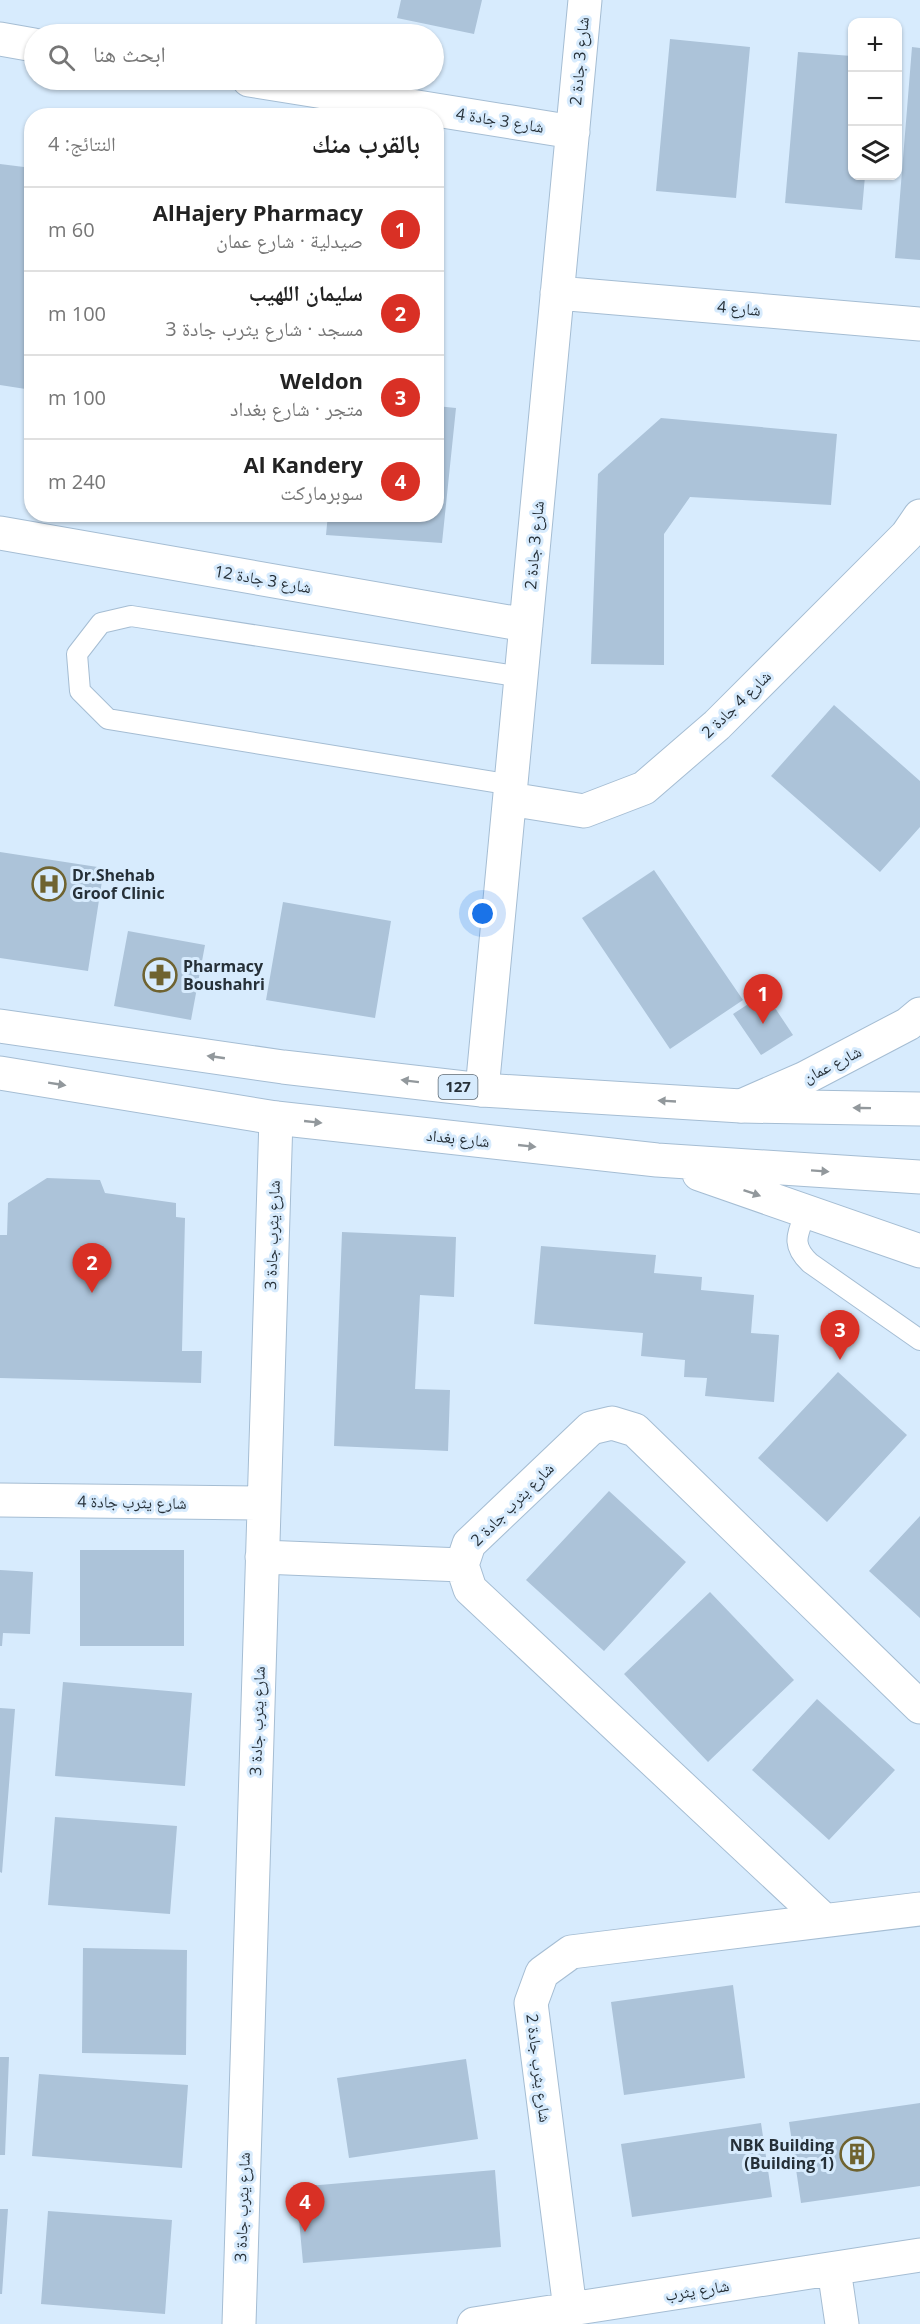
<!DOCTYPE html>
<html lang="ar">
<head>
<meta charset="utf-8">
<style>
	body { margin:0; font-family:"Open Sans","Noto Naskh Arabic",sans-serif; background:#f6f6f6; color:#222; direction:rtl }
	.controls { position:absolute; right:18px; top:18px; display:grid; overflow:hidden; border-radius:12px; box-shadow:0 2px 4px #0004 }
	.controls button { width:54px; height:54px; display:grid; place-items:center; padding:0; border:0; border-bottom:2px solid #e0e0e0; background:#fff; color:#222; font:30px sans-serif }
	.you { position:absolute; left:483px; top:914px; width:21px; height:21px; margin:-15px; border:4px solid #fff; border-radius:50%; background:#1a73e8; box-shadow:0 0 0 9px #1a73e833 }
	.badge { display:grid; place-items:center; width:39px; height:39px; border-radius:50%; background:#d93025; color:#fff; font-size:20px; font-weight:700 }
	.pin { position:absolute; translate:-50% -50px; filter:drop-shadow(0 2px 3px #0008) }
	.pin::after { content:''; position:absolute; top:32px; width:21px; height:18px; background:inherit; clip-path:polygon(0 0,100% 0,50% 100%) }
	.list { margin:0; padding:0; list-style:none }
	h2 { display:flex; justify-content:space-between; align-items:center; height:78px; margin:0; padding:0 24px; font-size:26px }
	h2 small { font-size:20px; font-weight:400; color:#767676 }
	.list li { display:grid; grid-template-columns:39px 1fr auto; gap:18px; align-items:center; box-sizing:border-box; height:84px; padding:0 24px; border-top:2px solid #e0e0e0 }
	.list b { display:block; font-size:22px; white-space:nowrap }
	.list p { margin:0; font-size:20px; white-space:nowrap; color:#767676 }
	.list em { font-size:20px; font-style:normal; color:#767676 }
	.icon { flex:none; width:33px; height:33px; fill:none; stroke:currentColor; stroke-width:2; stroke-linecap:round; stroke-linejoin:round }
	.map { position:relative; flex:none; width:920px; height:2324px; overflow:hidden; direction:ltr }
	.search { position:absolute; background:#fff; box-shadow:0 2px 4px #0004; left:24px; top:24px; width:420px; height:66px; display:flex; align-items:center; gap:15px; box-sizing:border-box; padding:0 21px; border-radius:33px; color:#767676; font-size:22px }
	.panel { position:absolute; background:#fff; box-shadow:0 2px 4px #0004; left:24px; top:108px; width:420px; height:414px; border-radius:24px; direction:rtl }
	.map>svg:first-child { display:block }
	.building { fill:#acc3d9 }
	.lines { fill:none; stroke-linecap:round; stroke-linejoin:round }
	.lane-casing { stroke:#a5bdd3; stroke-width:22 }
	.street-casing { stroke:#a5bdd3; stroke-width:35 }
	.primary-casing { stroke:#a5bdd3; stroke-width:35 }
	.lane { stroke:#fff; stroke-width:20 }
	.street { stroke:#fff; stroke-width:33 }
	.primary { stroke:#fff; stroke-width:33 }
	.oneway { fill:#92989c }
	.labels { text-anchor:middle; stroke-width:6; stroke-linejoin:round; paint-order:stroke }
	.shield { fill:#d7ebfd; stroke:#5b6873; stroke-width:1.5 }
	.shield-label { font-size:15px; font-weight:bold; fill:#263038 }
	.street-label { font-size:16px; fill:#263038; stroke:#d7ebfd }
	.poi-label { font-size:16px; font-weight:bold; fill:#263038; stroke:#d7ebfd; text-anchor:start }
</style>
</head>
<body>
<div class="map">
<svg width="920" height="2324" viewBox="0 0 920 2324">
	<rect width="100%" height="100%" fill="#d7ebfd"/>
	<!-- building -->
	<path class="building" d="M 401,0 L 482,0 L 474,34 L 397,18 Z
		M 670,39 L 750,47 L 736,198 L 656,191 Z
		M 912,47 L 920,48 L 920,260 L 895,258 Z
		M 798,52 L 852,56 L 852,176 L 865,176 L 862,210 L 785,203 Z
		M 0,164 L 32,168 L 32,390 L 0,385 Z
		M 436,406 L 456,408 L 442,543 L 326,535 L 328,514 L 436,514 Z
		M 661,418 L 837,434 L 831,505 L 690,497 L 664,534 L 664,665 L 591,664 L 598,474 Z
		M 834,705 L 920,781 L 920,827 L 880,872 L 771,776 Z
		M 0,852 L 104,868 L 88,971 L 0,958 Z
		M 654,870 L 743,1000 L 670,1049 L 582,918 Z
		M 283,902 L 391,921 L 375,1018 L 266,1000 Z
		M 128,931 L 205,945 L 191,1020 L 114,1006 Z
		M 765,993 L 793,1035 L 761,1055 L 733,1014 Z
		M 47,1178 L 100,1180 L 105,1193 L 176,1203 L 176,1217 L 185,1218 L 182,1351 L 202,1351 L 201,1383 L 0,1378 L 0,1235 L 7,1235 L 8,1203 Z
		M 342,1232 L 456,1237 L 454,1297 L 420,1295 L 415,1389 L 450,1390 L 448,1451 L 334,1446 Z
		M 541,1246 L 656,1255 L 654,1273 L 702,1277 L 701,1290 L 754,1295 L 751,1333 L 779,1335 L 774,1402 L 705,1396 L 707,1378 L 684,1377 L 685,1360 L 641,1356 L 643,1333 L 534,1324 Z
		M 838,1372 L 907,1435 L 827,1522 L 758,1458 Z
		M 609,1491 L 686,1562 L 604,1651 L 526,1580 Z
		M 920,1516 L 920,1618 L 869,1571 Z
		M 80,1550 L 184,1550 L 184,1646 L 80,1646 Z
		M 0,1570 L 33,1572 L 30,1634 L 3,1633 L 2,1646 L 0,1646 Z
		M 710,1592 L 794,1680 L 708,1762 L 624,1674 Z
		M 63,1682 L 192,1693 L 185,1786 L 55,1776 Z
		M 817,1699 L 895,1770 L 829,1840 L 752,1770 Z
		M 0,1708 L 15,1709 L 2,1873 L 0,1872 Z
		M 55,1817 L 177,1826 L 170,1914 L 48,1905 Z
		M 83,1948 L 187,1950 L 186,2055 L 82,2053 Z
		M 733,1985 L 745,2078 L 624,2095 L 611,2002 Z
		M 0,2057 L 9,2057 L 5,2155 L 0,2155 Z
		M 466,2059 L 478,2139 L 349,2158 L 337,2078 Z
		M 39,2074 L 188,2085 L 182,2168 L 32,2156 Z
		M 920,2103 L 920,2186 L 801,2203 L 789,2122 Z
		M 761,2123 L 772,2197 L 632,2217 L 621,2144 Z
		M 495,2170 L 501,2247 L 303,2263 L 296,2187 Z
		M 0,2209 L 8,2209 L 2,2294 L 0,2294 Z
		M 48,2211 L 172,2220 L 165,2314 L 41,2304 Z"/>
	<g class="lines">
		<defs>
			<path id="lane" d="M 512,785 L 108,719 L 80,691 L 77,654 L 101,623 L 131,616 L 522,677
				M 806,1212 C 798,1234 790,1244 810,1263 L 920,1340"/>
			<path id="street" d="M 0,39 L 34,45
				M 249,80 L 573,132
				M 557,293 L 920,324
				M 0,533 L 526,625
				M 510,799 L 584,811 L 644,788 L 717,725 L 907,535 L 920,516
				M 482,1090 L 585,0
				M 741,1106 L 805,1078 L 908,1024 L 920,1014
				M 0,1500 L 263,1503
				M 262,1557 L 462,1565
				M 824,1920 L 470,1589 L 462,1565 L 469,1544 L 591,1428 L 612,1423 L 635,1430 L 920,1707
				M 834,2269 L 842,2324
				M 570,2309 L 531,2003 L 542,1973 L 571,1952 L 920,1909
				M 239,2324 L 276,1118
				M 474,2324 L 920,2255"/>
			<path id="primary" d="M 0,1026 L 283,1067 L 482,1090 L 741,1106 L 920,1109
				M 0,1073 L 276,1118 L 657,1160 L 920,1177
				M 699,1174 L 920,1251"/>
		</defs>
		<!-- lane casing -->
		<use href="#lane" class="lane-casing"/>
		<!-- street casing -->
		<use href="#street" class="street-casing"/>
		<!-- primary casing -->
		<use href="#primary" class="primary-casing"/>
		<!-- lane -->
		<use href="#lane" class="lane"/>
		<!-- street -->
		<use href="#street" class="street"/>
		<!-- primary -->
		<use href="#primary" class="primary"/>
	</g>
	<!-- one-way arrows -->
	<defs><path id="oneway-solid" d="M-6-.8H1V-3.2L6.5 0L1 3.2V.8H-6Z" transform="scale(1.5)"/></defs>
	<g class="oneway">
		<use href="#oneway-solid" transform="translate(216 1057) rotate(-172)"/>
		<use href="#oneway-solid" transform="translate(410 1081) rotate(-173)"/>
		<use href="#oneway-solid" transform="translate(57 1084) rotate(9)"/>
		<use href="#oneway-solid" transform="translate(667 1101) rotate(-177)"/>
		<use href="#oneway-solid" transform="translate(862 1108) rotate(-179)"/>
		<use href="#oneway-solid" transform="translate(313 1122) rotate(6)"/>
		<use href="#oneway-solid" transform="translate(527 1146) rotate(6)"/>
		<use href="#oneway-solid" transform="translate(820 1171) rotate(4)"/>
		<use href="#oneway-solid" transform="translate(752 1193) rotate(19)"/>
	</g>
	<!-- icons -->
	<defs>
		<symbol id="hospital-ring" viewBox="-11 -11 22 22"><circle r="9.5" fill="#d7ebfd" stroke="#6f6330" stroke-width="1.5"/><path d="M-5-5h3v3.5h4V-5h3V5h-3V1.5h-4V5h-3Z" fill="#6f6330"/></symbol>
		<symbol id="pharmacy-ring" viewBox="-11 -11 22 22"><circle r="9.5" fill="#d7ebfd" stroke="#6f6330" stroke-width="1.5"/><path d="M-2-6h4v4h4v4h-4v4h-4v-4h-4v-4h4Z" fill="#6f6330"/></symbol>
		<symbol id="building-ring" viewBox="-11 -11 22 22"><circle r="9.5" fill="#d7ebfd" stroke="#6f6330" stroke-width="1.5"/><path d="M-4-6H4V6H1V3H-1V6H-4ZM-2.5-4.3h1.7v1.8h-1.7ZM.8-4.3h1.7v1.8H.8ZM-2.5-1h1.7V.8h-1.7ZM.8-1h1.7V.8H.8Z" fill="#6f6330"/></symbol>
	</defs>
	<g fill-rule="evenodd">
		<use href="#hospital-ring" x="30" y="865" width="38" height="38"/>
		<use href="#pharmacy-ring" x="141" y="956" width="38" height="38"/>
		<use href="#building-ring" x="838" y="2135" width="38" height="38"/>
	</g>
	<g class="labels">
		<!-- shield labels -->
		<rect class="shield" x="438.5" y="1075" width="39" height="24" rx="4.5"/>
		<g class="shield-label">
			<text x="458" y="1092">127</text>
		</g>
		<!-- street labels -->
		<g class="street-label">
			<text transform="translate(579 61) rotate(-85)" y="6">شارع 3 جادة 2</text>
			<text transform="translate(500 120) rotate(9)" y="6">شارع 3 جادة 4</text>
			<text transform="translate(739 308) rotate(5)" y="6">شارع 4</text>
			<text transform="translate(534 545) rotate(-85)" y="6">شارع 3 جادة 2</text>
			<text transform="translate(263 579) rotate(10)" y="6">شارع 3 جادة 12</text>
			<text transform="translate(736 704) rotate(-44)" y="6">شارع 4 جادة 2</text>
			<text transform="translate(832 1064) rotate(-27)" y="6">شارع عمان</text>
			<text transform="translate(458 1138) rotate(6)" y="6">شارع بغداد</text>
			<text transform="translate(272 1235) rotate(-88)" y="6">شارع يثرب جادة 3</text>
			<text transform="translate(132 1502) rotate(1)" y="6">شارع يثرب جادة 4</text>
			<text transform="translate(512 1504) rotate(-45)" y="6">شارع يثرب جادة 2</text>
			<text transform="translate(257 1721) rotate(-88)" y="6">شارع يثرب جادة 3</text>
			<text transform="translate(539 2068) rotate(83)" y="6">شارع يثرب جادة 2</text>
			<text transform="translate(242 2207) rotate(-88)" y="6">شارع يثرب جادة 3</text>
			<text transform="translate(697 2290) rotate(-9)" y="6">شارع يثرب</text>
		</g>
		<!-- poi labels -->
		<g class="poi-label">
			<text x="72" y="881">Dr.Shehab<tspan x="72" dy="18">Groof Clinic</tspan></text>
			<text x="183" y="972">Pharmacy<tspan x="183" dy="18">Boushahri</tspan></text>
			<text x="834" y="2151" text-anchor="end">NBK Building<tspan x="834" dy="18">(Building 1)</tspan></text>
		</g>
	</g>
</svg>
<div class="controls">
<button>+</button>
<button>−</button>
<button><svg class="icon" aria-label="layers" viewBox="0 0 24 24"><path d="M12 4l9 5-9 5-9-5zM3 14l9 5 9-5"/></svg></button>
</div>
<div class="you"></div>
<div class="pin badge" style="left:763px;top:1024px">1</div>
<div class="pin badge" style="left:92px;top:1293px">2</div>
<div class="pin badge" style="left:840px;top:1360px">3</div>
<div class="pin badge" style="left:305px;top:2232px">4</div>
<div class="search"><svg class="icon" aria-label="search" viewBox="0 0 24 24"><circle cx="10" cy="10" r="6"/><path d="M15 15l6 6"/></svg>ابحث هنا</div>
<section class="panel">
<h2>بالقرب منك<small>النتائج: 4</small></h2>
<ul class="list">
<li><span class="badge">1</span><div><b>AlHajery Pharmacy</b><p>صيدلية · شارع عمان</p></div><em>60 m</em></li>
<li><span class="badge">2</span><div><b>سليمان اللهيب</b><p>مسجد · شارع يثرب جادة 3</p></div><em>100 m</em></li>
<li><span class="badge">3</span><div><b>Weldon</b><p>متجر · شارع بغداد</p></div><em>100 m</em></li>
<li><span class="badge">4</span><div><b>Al Kandery</b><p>سوبرماركت</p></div><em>240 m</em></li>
</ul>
</section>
</div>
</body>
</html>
